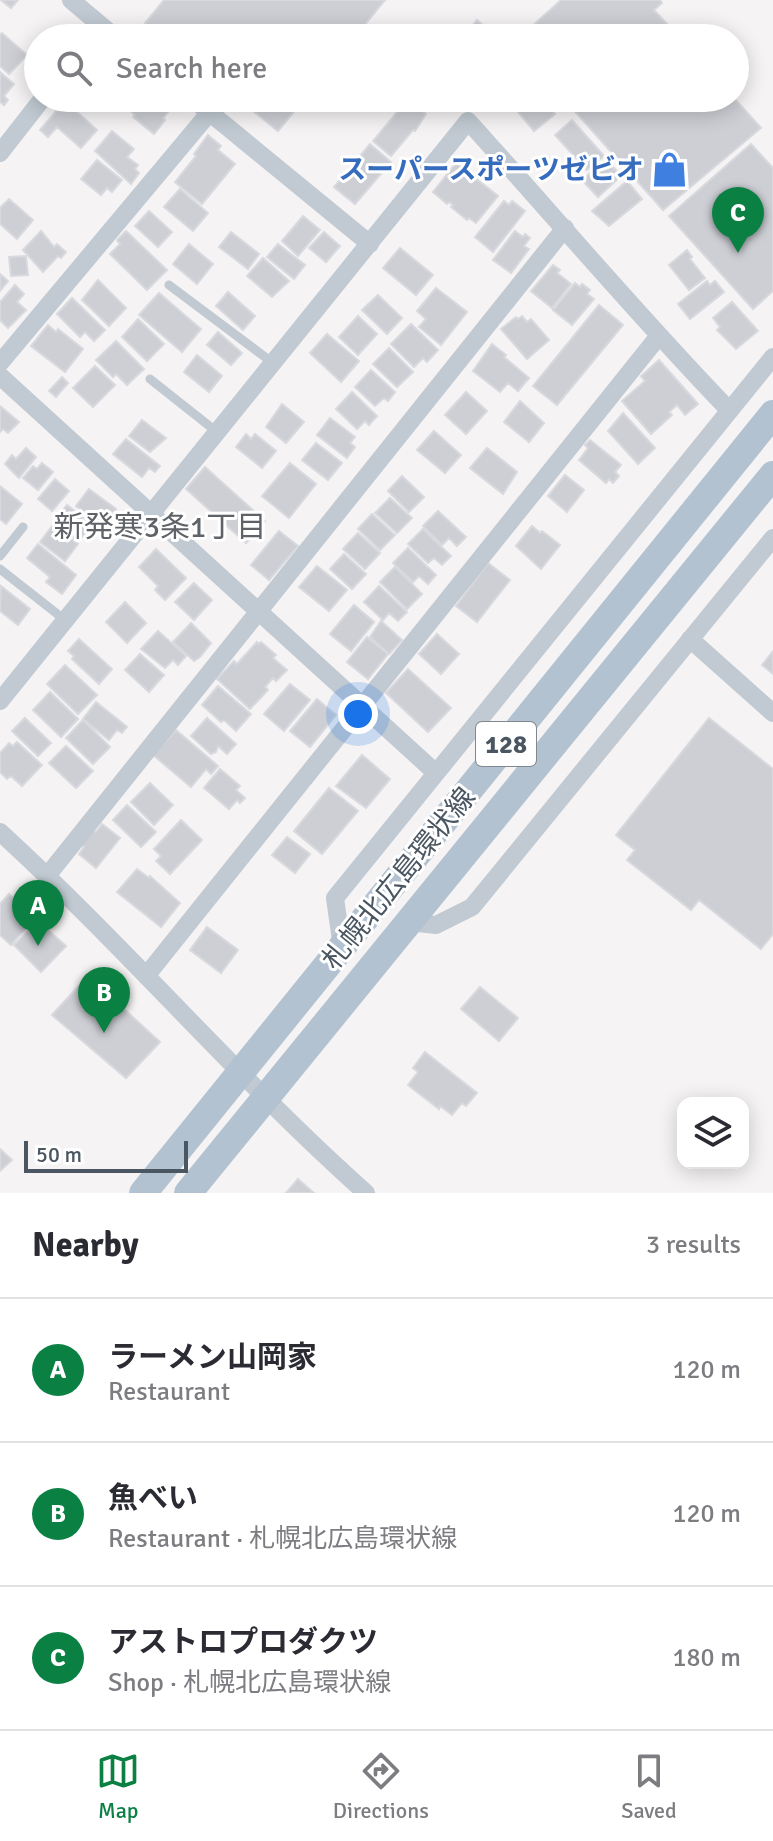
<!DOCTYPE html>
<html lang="en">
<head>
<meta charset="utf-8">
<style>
	body { margin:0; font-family:Signika,"Noto Sans JP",sans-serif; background:#f7f7f7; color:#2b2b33 }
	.controls { position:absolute; right:24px; bottom:24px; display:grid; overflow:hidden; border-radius:16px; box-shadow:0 4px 20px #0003 }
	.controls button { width:72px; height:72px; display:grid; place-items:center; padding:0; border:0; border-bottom:2px solid #e1e1e2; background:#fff; color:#2b2b33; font:40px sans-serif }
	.scale { position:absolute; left:24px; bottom:20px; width:164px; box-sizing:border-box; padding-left:8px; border:4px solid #4a5661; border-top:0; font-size:22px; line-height:28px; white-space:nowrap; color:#4a5661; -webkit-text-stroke:6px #fff; paint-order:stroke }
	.you { position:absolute; left:358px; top:714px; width:28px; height:28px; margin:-20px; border:6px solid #fff; border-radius:50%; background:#1a73e8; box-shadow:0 0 0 12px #1a73e833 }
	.badge { display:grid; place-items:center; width:52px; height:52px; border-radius:50%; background:#0b8043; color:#fff; font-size:26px; font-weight:700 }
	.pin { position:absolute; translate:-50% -66px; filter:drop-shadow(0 2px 4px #0008) }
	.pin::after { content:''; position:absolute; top:42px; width:28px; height:24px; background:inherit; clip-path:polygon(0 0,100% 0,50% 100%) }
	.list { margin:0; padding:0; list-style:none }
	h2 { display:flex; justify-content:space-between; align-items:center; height:104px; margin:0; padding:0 32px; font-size:34px }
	h2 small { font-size:26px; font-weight:400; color:#7c7c81 }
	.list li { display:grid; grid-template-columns:52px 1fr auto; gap:24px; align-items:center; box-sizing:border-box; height:144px; padding:0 32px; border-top:2px solid #e1e1e2 }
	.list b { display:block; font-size:30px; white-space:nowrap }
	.list p { margin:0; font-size:26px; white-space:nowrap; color:#7c7c81 }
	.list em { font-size:26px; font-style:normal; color:#7c7c81 }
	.icon { flex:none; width:44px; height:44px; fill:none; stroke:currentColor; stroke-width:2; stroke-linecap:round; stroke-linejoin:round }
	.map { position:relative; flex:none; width:773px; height:1193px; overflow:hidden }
	.search { position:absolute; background:#fff; box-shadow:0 4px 20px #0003; left:24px; right:24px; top:24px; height:88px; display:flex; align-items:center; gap:20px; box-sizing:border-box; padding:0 28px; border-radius:44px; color:#7c7c81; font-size:30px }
	.sheet { height:536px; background:#fff }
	nav { display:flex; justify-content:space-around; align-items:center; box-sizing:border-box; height:112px; border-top:2px solid #e1e1e2; background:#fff; font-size:22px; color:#7c7c81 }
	nav a { display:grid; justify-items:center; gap:4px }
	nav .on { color:#0b8043 }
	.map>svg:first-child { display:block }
	.building { fill:#cdcfd5; stroke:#d7d9de; stroke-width:2 }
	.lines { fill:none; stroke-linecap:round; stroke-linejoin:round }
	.service { stroke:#c1cad2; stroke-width:9 }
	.minor { stroke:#c1cad2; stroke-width:18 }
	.primary { stroke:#b3c2d1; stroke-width:28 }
	.labels { text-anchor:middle; stroke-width:6; stroke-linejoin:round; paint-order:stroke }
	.shield { fill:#fff; stroke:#808990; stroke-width:2 }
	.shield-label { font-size:26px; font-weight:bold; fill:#4a5661 }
	.shop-label { font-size:28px; font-weight:bold; fill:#366cbe; stroke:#fff; text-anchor:end }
	.street-label { font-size:28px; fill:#4a5661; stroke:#fff }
	.neighbourhood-label { font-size:30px; fill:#5f6368; stroke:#fff }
</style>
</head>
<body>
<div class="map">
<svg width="773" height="1193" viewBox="0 0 773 1193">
	<rect width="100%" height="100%" fill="#f5f3f3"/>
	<!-- building -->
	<path class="building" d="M 1,0 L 18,0 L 11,8 Z
		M 164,0 L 385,0 L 354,38 L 163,38 L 145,23 Z
		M 561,0 L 660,0 L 662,3 L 654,10 L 680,38 L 519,38 Z
		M 477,20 L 498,38 L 463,38 Z
		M 2,33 L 27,55 L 9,74 L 0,66 L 0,35 Z
		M 0,72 L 14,84 L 4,96 L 8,100 L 4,105 L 0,102 Z
		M 107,98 L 127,98 L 120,108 Z
		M 137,98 L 153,98 L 169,111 L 163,118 L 165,120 L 154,134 L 133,117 L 135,115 L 128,109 Z
		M 237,98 L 305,98 L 278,131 Z
		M 524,98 L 542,98 L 555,114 L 534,131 L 514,107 Z
		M 563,98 L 734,98 L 761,128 L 663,210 Z
		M 408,99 L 426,114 L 415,131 L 413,130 L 391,156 L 373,141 Z
		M 65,101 L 97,130 L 81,148 L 57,127 L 48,137 L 40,130 Z
		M 572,120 L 604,156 L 587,170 L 555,135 Z
		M 112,131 L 134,149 L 127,157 L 138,165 L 135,169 L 139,173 L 131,184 L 95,151 Z
		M 208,135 L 221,146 L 218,150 L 235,164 L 202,204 L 175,182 L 196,156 L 194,154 Z
		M 370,144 L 391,162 L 355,204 L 334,187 Z
		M 751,144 L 773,168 L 773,291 L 753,309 L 669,216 Z
		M 606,159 L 621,176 L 598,197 L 582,180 Z
		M 97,160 L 122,180 L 112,192 L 107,188 L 101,195 L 81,179 Z
		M 456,163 L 498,196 L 476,223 L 469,218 L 467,220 L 451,207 L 453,205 L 449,202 L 447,204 L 433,192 Z
		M 627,181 L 642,199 L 609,226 L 592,211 Z
		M 180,189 L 208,213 L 193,231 L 164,207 Z
		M 9,199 L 33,220 L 17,239 L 0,224 L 0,208 Z
		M 504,201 L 509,205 L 512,201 L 525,211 L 493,252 L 475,237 Z
		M 149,211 L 172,232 L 158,247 L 135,226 Z
		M 303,216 L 320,230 L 298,256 L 282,241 Z
		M 41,231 L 54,247 L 57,244 L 66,252 L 61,258 L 58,256 L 43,272 L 23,250 Z
		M 126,231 L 167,270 L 147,290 L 110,254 L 120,244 L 117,240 Z
		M 515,231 L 523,237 L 525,234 L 530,238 L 524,246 L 529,249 L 511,273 L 493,260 Z
		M 231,232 L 259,254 L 248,269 L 219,247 Z
		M 324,232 L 340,246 L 326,262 L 309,248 Z
		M 189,244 L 213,264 L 197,284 L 173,264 Z
		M 278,244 L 305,265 L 294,279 L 267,257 Z
		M 400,248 L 433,275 L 416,295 L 383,268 Z
		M 687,250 L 692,257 L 690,259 L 705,278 L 689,290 L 669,265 Z
		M 26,256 L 28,275 L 11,276 L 9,257 Z
		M 263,258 L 289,281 L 272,297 L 247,276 Z
		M 553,265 L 560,270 L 557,273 L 571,284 L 552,308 L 531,291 Z
		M 0,274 L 8,281 L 0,291 Z
		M 98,280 L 126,308 L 109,326 L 82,300 Z
		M 707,281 L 710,285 L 715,281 L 724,292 L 690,319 L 678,304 Z
		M 575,283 L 580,287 L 582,284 L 590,290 L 587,294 L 594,299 L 572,325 L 553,310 Z
		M 15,285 L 24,294 L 17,302 L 26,310 L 8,328 L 0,320 L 0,302 Z
		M 436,288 L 467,312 L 441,345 L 419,327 L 426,319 L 417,311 Z
		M 228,292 L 255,316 L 243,330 L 216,306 Z
		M 159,293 L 201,329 L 182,352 L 139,315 Z
		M 378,295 L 402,318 L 387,334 L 362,310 Z
		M 72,298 L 105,330 L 94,341 L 85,332 L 80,337 L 57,314 Z
		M 732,302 L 758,331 L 736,349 L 717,330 L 720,327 L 713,318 Z
		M 599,305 L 623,325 L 557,405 L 533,386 Z
		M 358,316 L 377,334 L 358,355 L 339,337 Z
		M 522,316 L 527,322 L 531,319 L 549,340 L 527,359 L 501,329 L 516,317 L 518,319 Z
		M 138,319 L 164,344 L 147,361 L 122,337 Z
		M 411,324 L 438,350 L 427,362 L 423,358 L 414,367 L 391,344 Z
		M 48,325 L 56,332 L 58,329 L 83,349 L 65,372 L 31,346 Z
		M 218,332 L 242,353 L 231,365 L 207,345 Z
		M 327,334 L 359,361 L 341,382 L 310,353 Z
		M 116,341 L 144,369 L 127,385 L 116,374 L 113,377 L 96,360 Z
		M 492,344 L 506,355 L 504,357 L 529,378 L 518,391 L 508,383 L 500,392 L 473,371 Z
		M 389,348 L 413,372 L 397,387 L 373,364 Z
		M 197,355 L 222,376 L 209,392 L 184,372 Z
		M 659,360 L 698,404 L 685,415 L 677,405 L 669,412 L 672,415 L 651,434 L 622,401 L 645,381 L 641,376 Z
		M 95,366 L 115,385 L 93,407 L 73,388 Z
		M 371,370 L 395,392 L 388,401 L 384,398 L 375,406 L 355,387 Z
		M 62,377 L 68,383 L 56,397 L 49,391 Z
		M 352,392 L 377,416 L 369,425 L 365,421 L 357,429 L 336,409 Z
		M 466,392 L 487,411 L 466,434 L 445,415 Z
		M 520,401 L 544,423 L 529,442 L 504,422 Z
		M 282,404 L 304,422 L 286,443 L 266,427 Z
		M 0,406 L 19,422 L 8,433 L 3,429 L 0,432 Z
		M 623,413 L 655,448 L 638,464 L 608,431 Z
		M 330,418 L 355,437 L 350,443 L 355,447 L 347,458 L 317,435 Z
		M 142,420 L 166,438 L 150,452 L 129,436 Z
		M 434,431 L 461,455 L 445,473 L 417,450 Z
		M 246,434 L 251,439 L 255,434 L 276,451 L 262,468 L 236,447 Z
		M 126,439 L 160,466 L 155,472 L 149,468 L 142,477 L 113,454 Z
		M 590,440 L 621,465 L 615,472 L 619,476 L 613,483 L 609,479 L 606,483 L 579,460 L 588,448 L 585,445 Z
		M 316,443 L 342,463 L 328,480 L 302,460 Z
		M 26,448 L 36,457 L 19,478 L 5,464 L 12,455 L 16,459 Z
		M 487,448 L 517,472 L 503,494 L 470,468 Z
		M 42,463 L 53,472 L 38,490 L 23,478 L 33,466 L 37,469 Z
		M 290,463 L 316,484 L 289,518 L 262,496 Z
		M 205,467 L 265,521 L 246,543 L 186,489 Z
		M 565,475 L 584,490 L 567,512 L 548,496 Z
		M 402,476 L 424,497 L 409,512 L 388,491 Z
		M 55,479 L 69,491 L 52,511 L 38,499 Z
		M 0,486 L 22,504 L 6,524 L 0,519 Z
		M 89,489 L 116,509 L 102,526 L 76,506 Z
		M 390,498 L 412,518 L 397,533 L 375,513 Z
		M 67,505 L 94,526 L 78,541 L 54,522 Z
		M 438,511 L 466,537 L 457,546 L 449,538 L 442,545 L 423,526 Z
		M 372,514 L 395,535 L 380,550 L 358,529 Z
		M 53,525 L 78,544 L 65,561 L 40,542 Z
		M 532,526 L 540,533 L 542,531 L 560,545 L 541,569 L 516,546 Z
		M 423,529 L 451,556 L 442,565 L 434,558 L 428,563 L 408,544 Z
		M 279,531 L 298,546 L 269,580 L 251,565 Z
		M 358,533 L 380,553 L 365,569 L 343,549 Z
		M 38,544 L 76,575 L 62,594 L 46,582 L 50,577 L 27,558 Z
		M 408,548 L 436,575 L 428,584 L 419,576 L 413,582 L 393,563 Z
		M 156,549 L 186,578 L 165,600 L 155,590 L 158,586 L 139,567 Z
		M 344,554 L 366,574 L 352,589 L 330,569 Z
		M 488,563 L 510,580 L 477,622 L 456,606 Z
		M 317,566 L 347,590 L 329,611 L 299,587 Z
		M 395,567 L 422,594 L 407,609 L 380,582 Z
		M 194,583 L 212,600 L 194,620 L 175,602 Z
		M 1,586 L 30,609 L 18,625 L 0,611 Z
		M 379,586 L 407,612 L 398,621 L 389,613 L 383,620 L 364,602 Z
		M 125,602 L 146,623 L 127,643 L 106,622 Z
		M 354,605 L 374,622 L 351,651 L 330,634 Z
		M 381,621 L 402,640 L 389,654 L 370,637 Z
		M 191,623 L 211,643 L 200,657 L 194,661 L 173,642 Z
		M 158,631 L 186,656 L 178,665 L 173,660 L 165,668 L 141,649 Z
		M 437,634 L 459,654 L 441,674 L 419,654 Z
		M 367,637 L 388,654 L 368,679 L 347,662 Z
		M 79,639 L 112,669 L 99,684 L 72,659 L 74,656 L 68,651 Z
		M 257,642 L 259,644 L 261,642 L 276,655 L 273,658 L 287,670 L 276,681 L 273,678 L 265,687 L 268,690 L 250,709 L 217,679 L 234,661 L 237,664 Z
		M 773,651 L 773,674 L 762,665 Z
		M 140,654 L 164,675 L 149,692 L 125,670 Z
		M 65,665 L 97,695 L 78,714 L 47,684 Z
		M 408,669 L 451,708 L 428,732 L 386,693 Z
		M 290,684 L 310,700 L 284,731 L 264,714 Z
		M 218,686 L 251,714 L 236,731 L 224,720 L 221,722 L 202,705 Z
		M 50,692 L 78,719 L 61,737 L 33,710 Z
		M 317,699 L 336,715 L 310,747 L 290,731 Z
		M 96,702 L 127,727 L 122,733 L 117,730 L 109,740 L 83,719 Z
		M 25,718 L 51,743 L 38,756 L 12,731 Z
		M 207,718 L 236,744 L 227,754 L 218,746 L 216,752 L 211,754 L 191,736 Z
		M 709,718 L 773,769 L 773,934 L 761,949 L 699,900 L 691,910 L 627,860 L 635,850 L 616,835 Z
		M 83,720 L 110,747 L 93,764 L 66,738 Z
		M 176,730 L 218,766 L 211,774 L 206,769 L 191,787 L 153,755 Z
		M 17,742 L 42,765 L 22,786 L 11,776 L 7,779 L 0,772 L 0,753 L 9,743 L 13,746 Z
		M 66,746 L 93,771 L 76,788 L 49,763 Z
		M 362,755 L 390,779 L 366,808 L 336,786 Z
		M 220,769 L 240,786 L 236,790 L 245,798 L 240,803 L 237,800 L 229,809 L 204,788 Z
		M 150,783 L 173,805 L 154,825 L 131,802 Z
		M 329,788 L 358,811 L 322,854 L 294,831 Z
		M 127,805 L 156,832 L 141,847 L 113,820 Z
		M 181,820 L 202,840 L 170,874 L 156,861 L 161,856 L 154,849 Z
		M 102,824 L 120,838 L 96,868 L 79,854 L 84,847 L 81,844 L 92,830 L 96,832 Z
		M 287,837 L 310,854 L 295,873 L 272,855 Z
		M 137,869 L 149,878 L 150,876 L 180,903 L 161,927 L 117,892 Z
		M 9,894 L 35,918 L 11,945 L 0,935 L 0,904 Z
		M 38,921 L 66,946 L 41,972 L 14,945 Z
		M 207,927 L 238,950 L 221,973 L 190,950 Z
		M 88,976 L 160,1042 L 126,1078 L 52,1015 Z
		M 480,987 L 518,1018 L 499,1041 L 461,1009 Z
		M 425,1052 L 477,1093 L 466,1106 L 462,1103 L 452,1115 L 440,1106 L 439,1109 L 408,1085 L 418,1072 L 413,1068 Z
		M 0,1149 L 12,1160 L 0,1171 Z
		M 298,1179 L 314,1193 L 286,1193 Z"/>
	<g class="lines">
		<!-- service -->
		<path class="service" d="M 169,285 L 273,363
			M 150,379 L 217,432
			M 0,556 L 23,527
			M 0,569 L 65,620"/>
		<!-- minor -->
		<path class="minor" d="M 71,0 L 116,38
			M 192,98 L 370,244
			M 0,153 L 43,98
			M 0,363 L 210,112
			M 0,376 L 436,773
			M 690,639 L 773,713
			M 0,701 L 468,121 C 555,217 639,317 729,410
			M 0,832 C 127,948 238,1079 366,1193
			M 47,876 L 565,228
			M 409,922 L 436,925 L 472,907 L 773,538
			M 342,948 L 335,898 L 773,357
			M 146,976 L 658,337"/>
		<!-- primary -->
		<path class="primary" d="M 143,1193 L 773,414
			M 188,1193 L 773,475"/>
	</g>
	<!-- icons -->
	<defs>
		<symbol id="shop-bare" viewBox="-9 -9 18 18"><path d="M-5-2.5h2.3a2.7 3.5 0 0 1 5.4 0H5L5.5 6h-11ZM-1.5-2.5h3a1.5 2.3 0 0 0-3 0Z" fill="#3f7fe0" stroke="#fff" stroke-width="2.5" paint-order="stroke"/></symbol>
	</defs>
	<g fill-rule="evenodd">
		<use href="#shop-bare" x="644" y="144" width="51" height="51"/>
	</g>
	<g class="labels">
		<!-- shield labels -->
		<rect class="shield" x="476" y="722" width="60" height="44" rx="6"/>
		<g class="shield-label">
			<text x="506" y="753">128</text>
		</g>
		<!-- shop labels -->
		<g class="shop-label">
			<text x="644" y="179">スーパースポーツゼビオ</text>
		</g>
		<!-- street labels -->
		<g class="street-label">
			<text transform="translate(398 878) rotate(-51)" y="10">札幌北広島環状線</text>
		</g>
		<!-- neighbourhood labels -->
		<g class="neighbourhood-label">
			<text x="160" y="537">新発寒3条1丁目</text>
		</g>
	</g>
</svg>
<div class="controls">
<button><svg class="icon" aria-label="layers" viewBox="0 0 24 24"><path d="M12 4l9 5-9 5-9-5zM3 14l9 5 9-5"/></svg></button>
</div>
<div class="scale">50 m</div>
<div class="you"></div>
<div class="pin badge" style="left:38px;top:946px">A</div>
<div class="pin badge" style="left:104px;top:1033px">B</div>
<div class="pin badge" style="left:738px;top:253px">C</div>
<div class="search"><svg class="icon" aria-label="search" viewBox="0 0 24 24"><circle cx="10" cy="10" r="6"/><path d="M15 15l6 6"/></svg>Search here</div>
</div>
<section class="sheet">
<h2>Nearby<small>3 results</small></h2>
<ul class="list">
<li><span class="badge">A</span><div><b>ラーメン山岡家</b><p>Restaurant</p></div><em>120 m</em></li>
<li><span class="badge">B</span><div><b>魚べい</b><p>Restaurant · 札幌北広島環状線</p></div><em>120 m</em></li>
<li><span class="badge">C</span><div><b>アストロプロダクツ</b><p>Shop · 札幌北広島環状線</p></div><em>180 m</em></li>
</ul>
</section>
<nav>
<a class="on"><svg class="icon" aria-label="map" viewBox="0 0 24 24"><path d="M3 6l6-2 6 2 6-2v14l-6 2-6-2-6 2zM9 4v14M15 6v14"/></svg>Map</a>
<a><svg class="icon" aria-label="directions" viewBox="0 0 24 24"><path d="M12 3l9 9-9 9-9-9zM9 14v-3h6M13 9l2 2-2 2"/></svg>Directions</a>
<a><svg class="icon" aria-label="saved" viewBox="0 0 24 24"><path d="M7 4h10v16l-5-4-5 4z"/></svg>Saved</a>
</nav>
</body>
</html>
